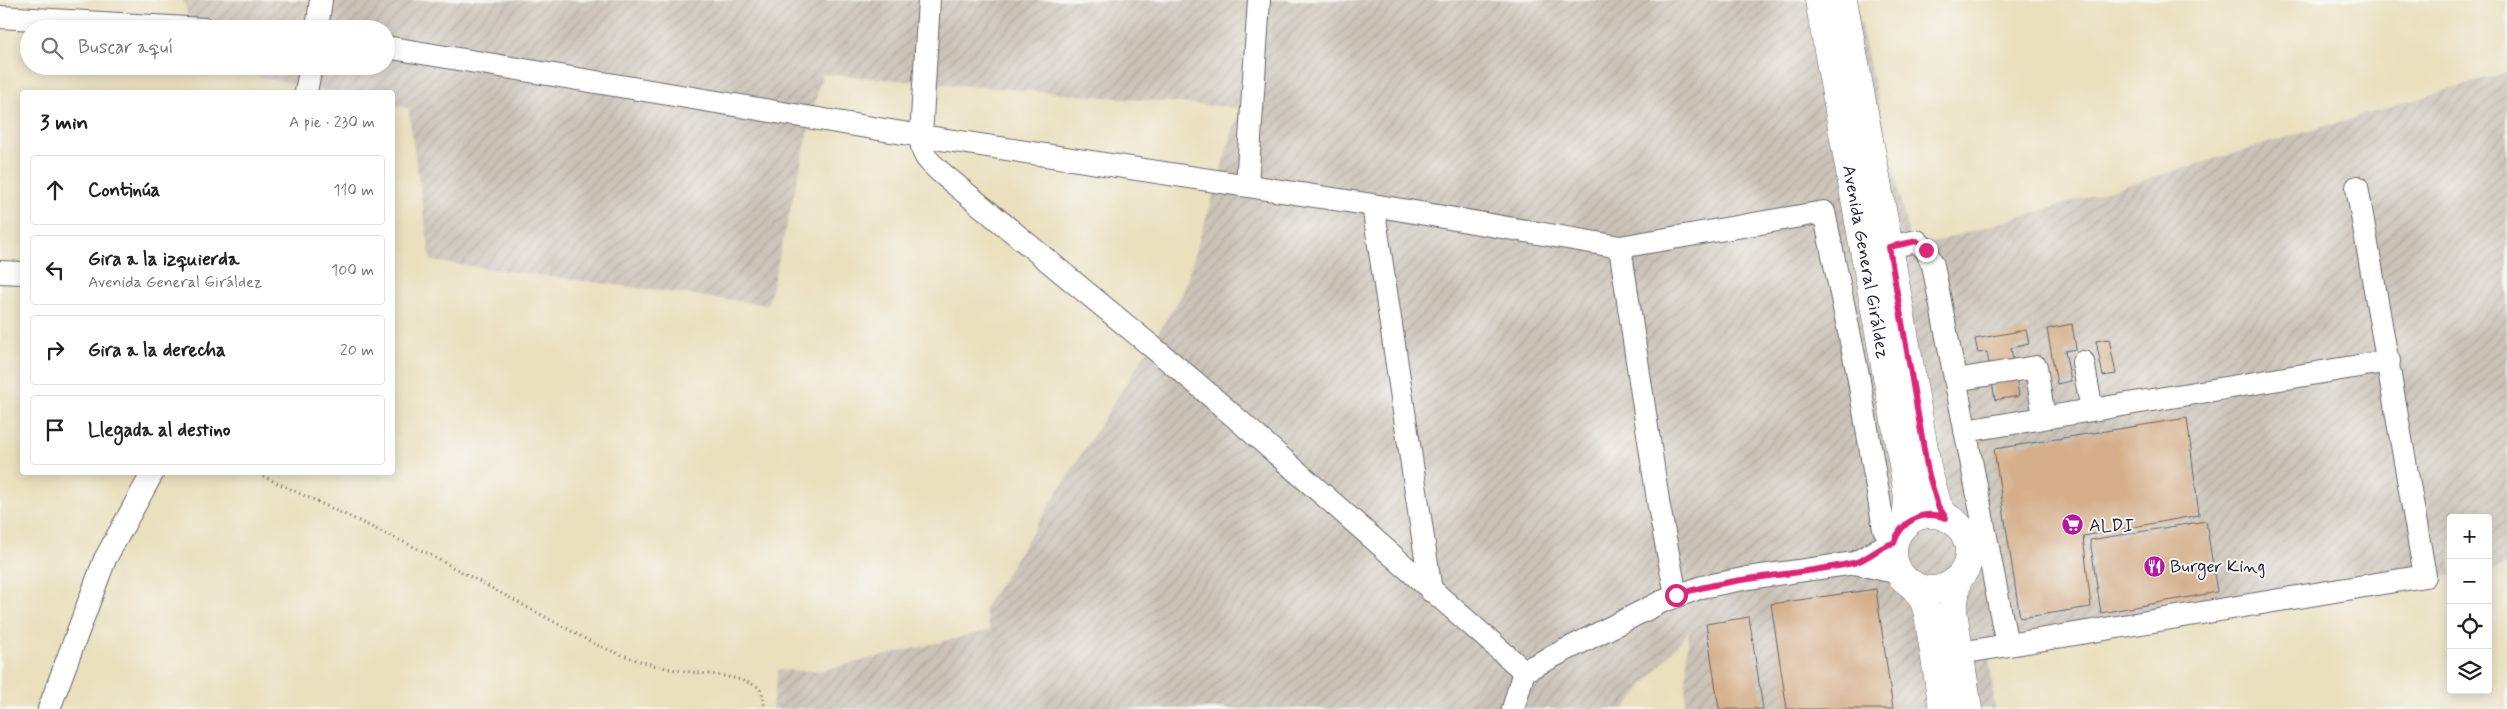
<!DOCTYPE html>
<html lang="es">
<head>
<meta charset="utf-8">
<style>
	body { margin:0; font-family:Mynerve,sans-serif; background:#f2f2f2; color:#202124 }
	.controls { position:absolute; right:15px; bottom:15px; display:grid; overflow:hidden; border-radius:5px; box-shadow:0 2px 12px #0003 }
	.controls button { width:45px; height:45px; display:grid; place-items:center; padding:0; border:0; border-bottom:1px solid #e0e0e0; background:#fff; color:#202124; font:25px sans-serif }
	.stop { position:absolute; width:15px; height:15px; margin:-11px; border:4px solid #db2777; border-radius:50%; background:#fff }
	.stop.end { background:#db2777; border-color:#fff; box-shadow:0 1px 5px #0008 }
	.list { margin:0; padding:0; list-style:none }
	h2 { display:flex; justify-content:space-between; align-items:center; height:65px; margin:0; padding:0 20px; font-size:21px }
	h2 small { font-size:16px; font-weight:400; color:#757577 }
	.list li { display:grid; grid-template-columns:32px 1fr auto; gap:15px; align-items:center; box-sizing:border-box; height:70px; margin:0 10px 10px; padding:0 10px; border:1px solid #e0e0e0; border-radius:5px }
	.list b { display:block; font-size:19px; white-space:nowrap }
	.list p { margin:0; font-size:16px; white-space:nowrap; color:#757577 }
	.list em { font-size:16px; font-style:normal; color:#757577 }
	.icon { flex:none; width:28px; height:28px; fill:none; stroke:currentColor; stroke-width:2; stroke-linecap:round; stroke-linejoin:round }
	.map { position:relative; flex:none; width:2507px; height:709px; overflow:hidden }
	.search { position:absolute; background:#fff; box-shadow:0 2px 12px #0003; left:20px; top:20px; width:375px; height:55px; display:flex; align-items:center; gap:12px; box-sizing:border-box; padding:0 18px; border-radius:28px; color:#757577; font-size:19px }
	.panel { position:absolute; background:#fff; box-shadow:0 2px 12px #0003; left:20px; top:90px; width:375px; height:385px; border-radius:5px }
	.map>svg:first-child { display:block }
	.industrial { fill:url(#industrial-furrows) }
	.building { fill:#d5af8b }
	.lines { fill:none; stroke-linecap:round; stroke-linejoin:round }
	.minor-casing { stroke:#686469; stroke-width:24 }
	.major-casing { stroke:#686469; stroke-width:29 }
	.path { stroke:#686469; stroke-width:3; stroke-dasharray:1 4; stroke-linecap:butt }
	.minor { stroke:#fff; stroke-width:22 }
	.major { stroke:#fff; stroke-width:28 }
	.route { stroke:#db2777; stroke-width:6 }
	.labels { text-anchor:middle; stroke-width:4; stroke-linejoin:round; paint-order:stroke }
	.street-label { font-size:18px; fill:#22223b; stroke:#f6f6f2 }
	.poi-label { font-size:18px; fill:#22223b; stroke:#f6f6f2; text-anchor:start }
</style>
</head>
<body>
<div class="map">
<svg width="2507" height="709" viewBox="0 0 2507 709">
	<defs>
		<pattern id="industrial-furrows" width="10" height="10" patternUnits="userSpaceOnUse" patternTransform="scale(1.25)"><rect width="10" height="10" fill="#cbc3b8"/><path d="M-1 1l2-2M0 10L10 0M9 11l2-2" fill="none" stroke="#aea79f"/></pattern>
	</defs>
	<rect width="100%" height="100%" fill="#f6f6f2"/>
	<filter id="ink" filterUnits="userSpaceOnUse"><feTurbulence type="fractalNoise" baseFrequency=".02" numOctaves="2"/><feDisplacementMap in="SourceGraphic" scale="10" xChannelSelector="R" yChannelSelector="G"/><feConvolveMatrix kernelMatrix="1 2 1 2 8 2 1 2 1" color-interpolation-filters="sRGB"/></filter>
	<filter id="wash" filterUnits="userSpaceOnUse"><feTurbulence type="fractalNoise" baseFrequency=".0096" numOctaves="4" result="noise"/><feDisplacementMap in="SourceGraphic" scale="20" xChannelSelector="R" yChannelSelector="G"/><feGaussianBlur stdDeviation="1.12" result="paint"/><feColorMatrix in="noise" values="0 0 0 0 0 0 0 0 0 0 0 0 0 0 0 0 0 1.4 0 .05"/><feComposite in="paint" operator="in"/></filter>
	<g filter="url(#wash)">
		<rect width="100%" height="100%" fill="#eae0be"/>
		<!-- industrial -->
		<path class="industrial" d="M 183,0 L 1855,0 L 1912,249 L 2507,72 L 2507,566 L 2488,569 L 2488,518 L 2451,518 L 2451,575 L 1988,646 L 1995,709 L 1684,709 L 1689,631 L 1624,709 L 772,709 L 778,670 L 820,671 L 990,630 L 984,609 L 1183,293 L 1240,108 L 822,74 L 768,305 L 431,261 L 408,108 L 393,105 L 392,92 L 333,92 L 207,66 L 386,66 L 386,29 L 192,29 Z"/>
		<g id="blocks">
			<!-- building -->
			<path class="building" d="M 2072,324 L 2076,349 L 2065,351 L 2071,381 L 2057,384 L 2047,329 Z
				M 2026,330 L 2029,344 L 2011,348 L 2019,396 L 1995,400 L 1987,352 L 1978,353 L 1975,339 Z
				M 2109,339 L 2116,374 L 2103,376 L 2096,341 Z
				M 2187,418 L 2199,515 L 2083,536 L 2091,607 L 2020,618 L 1994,449 Z
				M 2206,521 L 2217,592 L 2101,613 L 2090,540 Z
				M 1876,589 L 1893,709 L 1787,709 L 1771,604 Z
				M 1749,617 L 1763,709 L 1719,709 L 1706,624 Z"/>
		</g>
	</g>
	<g filter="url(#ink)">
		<use href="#blocks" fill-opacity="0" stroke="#686469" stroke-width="1"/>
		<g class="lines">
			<defs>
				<path id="minor" d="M 929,0 L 921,136 C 921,158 930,162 945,176 L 1196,383 L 1524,671
					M 0,17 L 205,29
					M 317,29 L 321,0
					M 386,47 L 921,136 L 1373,205
					M 306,92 L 311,66
					M 1247,185 L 1259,0
					M 1620,247 L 1824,212 L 1858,375 L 1884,529 L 1896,537
					M 1889,247 L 1917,241 L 1926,250 L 1933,265 L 2007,645
					M 0,272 L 22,273
					M 2083,362 L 2092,410
					M 1955,380 L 2036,367 L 2044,418
					M 1965,431 L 2389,361
					M 1855,563 L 1886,545 L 1894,543
					M 1431,591 L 1373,205 L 1620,247 L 1659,507 L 1676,595
					M 1960,653 L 2425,576 L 2357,187
					M 1524,671 L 1661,602 L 1702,587 L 1748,578 L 1855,563 L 1899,573
					M 49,709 L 105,559 L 153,472
					M 1513,709 L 1524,671"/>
				<g id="major">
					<path id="s1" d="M 1819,0 L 1905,476 L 1908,497 L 1906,523"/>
					<path d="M 1843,0 L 1889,247 L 1928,472 L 1938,506 L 1946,517"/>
					<circle cx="1931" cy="552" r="38"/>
					<path d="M 1957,579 L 1953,611 L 1968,709"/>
					<path d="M 1912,584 L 1924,601 L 1928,614 L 1943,709"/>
				</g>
			</defs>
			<!-- minor casing -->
			<use href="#minor" class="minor-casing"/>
			<!-- major casing -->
			<use href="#major" class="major-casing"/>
			<!-- path -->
			<path class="path" d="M 254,472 L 425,552 L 597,645 C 619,654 642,663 666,668 C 698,675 730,672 760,688 L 764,700 L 764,709"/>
			<!-- minor -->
			<use href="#minor" class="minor"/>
			<!-- major -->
			<use href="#major" class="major"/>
		</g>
	</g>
	<g class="lines" filter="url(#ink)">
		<!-- route -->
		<path class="route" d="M 1676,595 C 1734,576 1794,576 1853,563 C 1868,560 1879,546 1894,543 C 1901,521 1923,509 1946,518 L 1938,506 L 1928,472 L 1889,247 L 1917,241 L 1926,250"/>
	</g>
	<!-- icons -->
	<defs>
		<symbol id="supermarket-disc" viewBox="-11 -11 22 22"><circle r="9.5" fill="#b5179e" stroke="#f6f6f2"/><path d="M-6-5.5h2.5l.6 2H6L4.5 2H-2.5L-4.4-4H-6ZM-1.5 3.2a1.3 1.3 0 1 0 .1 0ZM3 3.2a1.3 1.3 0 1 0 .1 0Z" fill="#fff"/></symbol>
		<symbol id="restaurant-disc" viewBox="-11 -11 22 22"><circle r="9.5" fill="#b5179e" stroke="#f6f6f2"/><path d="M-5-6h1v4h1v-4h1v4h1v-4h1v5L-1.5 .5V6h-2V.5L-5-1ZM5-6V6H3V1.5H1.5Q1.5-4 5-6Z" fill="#fff"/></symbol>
	</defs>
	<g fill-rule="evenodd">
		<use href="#supermarket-disc" x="2060" y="512" width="25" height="25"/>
		<use href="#restaurant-disc" x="2142" y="554" width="25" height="25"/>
	</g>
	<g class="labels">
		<!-- street labels -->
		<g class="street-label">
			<text dy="6" stroke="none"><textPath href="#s1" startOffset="266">Avenida General Giráldez</textPath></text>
		</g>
		<!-- poi labels -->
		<g class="poi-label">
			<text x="2089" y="531">ALDI</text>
			<text x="2170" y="572">Burger King</text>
		</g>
	</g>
</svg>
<div class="controls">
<button>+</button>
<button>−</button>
<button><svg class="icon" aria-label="locate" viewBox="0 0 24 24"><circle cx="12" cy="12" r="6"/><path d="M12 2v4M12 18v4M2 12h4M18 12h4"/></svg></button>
<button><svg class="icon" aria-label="layers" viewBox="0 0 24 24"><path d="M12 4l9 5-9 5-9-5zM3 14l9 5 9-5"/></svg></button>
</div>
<div class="stop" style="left:1676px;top:595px"></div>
<div class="stop end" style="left:1926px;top:250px"></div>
<div class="search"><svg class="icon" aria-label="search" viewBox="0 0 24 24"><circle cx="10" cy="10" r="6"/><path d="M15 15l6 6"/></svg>Buscar aquí</div>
<section class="panel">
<h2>3 min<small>A pie · 230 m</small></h2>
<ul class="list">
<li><svg class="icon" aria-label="ahead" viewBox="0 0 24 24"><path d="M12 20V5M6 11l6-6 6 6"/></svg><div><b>Continúa</b></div><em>110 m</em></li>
<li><svg class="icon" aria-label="left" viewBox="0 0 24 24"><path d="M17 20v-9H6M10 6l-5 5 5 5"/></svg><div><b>Gira a la izquierda</b><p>Avenida General Giráldez</p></div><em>100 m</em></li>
<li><svg class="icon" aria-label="right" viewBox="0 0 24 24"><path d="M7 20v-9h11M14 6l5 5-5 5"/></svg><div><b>Gira a la derecha</b></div><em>20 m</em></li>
<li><svg class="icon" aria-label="arrive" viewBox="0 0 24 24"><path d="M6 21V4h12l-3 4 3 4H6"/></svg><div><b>Llegada al destino</b></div></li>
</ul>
</section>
</div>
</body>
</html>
